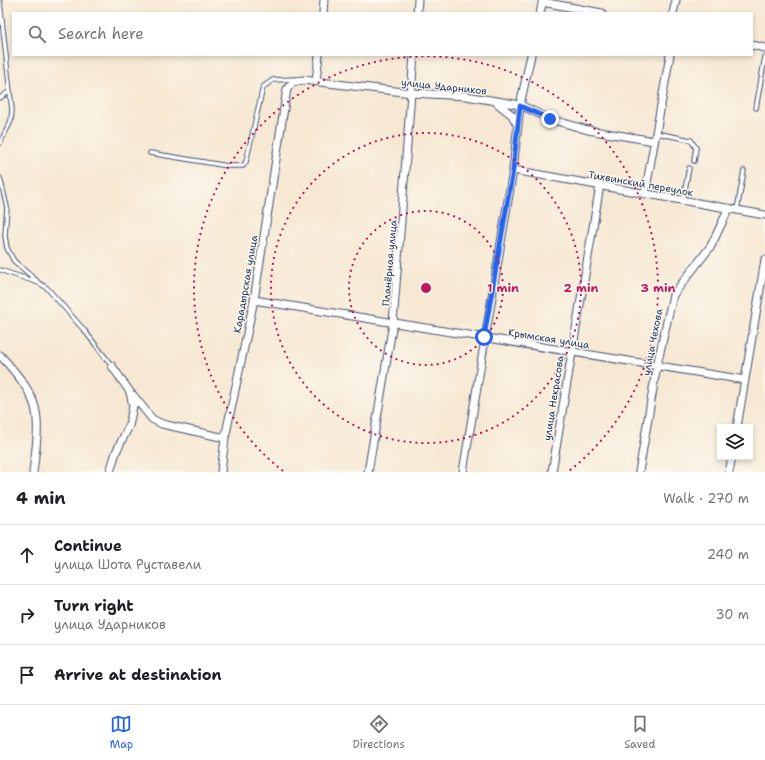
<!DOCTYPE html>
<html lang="en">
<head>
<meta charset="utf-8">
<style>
	body { margin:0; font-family:"Shantell Sans",sans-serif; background:#f2f2f2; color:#202124 }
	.controls { position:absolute; right:12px; bottom:12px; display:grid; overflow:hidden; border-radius:0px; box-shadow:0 2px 6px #0003 }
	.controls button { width:36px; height:36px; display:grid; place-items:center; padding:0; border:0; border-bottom:1px solid #e0e0e0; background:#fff; color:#202124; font:20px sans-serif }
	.stop { position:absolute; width:12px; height:12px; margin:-9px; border:3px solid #2563eb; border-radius:50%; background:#fff }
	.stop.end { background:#2563eb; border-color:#fff; box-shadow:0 1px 4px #0008 }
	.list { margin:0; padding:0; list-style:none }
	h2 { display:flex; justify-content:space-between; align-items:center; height:52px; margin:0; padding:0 16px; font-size:17px }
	h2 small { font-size:13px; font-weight:400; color:#757577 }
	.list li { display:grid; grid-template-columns:26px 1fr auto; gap:12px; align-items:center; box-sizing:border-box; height:60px; padding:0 16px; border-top:1px solid #e0e0e0 }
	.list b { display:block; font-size:15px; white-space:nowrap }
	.list p { margin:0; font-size:13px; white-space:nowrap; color:#757577 }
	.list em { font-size:13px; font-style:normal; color:#757577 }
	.icon { flex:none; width:22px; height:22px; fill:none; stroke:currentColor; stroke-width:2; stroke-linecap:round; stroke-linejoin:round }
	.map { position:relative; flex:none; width:765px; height:472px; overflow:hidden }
	.search { position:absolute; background:#fff; box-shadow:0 2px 6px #0003; left:12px; right:12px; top:12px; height:44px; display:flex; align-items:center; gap:10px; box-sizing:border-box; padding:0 14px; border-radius:0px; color:#757577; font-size:15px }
	.sheet { height:232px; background:#fff }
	nav { display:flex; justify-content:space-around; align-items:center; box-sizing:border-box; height:56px; border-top:1px solid #e0e0e0; background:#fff; font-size:11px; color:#757577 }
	nav a { display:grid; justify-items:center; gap:2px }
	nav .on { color:#2563eb }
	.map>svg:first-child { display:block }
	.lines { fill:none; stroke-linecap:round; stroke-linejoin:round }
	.service-casing { stroke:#3c4b70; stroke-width:5.5 }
	.minor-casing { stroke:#3c4b70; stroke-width:9 }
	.service { stroke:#fff; stroke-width:3.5 }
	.minor { stroke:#fff; stroke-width:7 }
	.route { stroke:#2563eb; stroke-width:5 }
	.ring { fill:none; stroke:#c2185b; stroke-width:2; stroke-dasharray:2 4 }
	.labels { text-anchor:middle; stroke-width:3; stroke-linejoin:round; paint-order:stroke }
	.street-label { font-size:10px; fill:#1b2f5e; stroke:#fbf7ec }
	.centre { fill:#c2185b; stroke:#fbf7ec; stroke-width:2 }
	.ring-label { font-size:12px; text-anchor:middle; font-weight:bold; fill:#c2185b; stroke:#fbf7ec; stroke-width:3; stroke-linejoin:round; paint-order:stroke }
</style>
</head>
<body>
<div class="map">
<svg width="765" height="472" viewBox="0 0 765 472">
	<rect width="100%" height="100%" fill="#fbf7ec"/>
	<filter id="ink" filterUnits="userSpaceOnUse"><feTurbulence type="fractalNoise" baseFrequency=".025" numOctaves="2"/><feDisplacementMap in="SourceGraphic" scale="8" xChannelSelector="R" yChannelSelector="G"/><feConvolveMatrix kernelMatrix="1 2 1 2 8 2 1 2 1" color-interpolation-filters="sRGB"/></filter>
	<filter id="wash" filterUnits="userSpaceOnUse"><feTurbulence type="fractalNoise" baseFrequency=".012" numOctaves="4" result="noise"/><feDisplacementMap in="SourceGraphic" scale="16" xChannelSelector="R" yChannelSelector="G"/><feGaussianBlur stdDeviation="0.9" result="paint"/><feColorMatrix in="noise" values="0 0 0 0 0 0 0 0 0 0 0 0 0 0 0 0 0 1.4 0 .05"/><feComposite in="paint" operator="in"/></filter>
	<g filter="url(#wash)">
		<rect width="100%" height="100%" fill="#f7e8d3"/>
	</g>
	<g filter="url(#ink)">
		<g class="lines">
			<defs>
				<path id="service" d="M 0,2 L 12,110 L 11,121 L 0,143
					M 0,98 L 10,91
					M 756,108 L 765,57
					M 656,133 L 691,140 L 696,148 L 694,161
					M 150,153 L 228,166 L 243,166 L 246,162 L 263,87 L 273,80 L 296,79
					M 0,178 L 7,207 L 5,236 L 7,248 L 14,261 L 37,281
					M 683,200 L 689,168
					M 737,210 L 744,171
					M 0,270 L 39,283 L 47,288 L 84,330 L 112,366"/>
				<path id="minor" d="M 542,2 L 602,13
					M 323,13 L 324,0
					M 417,13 L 418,0
					M 540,13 L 543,0
					M 673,13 L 676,0
					M 752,45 L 765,48
					M 316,81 L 319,55
					M 497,103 L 512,115 L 518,126
					M 513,170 L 765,215
					M 645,194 L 670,55
					M 254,300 L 745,380
					M 0,355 C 42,401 41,412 33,472
					M 133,395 L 152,419 L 162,424 L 225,438
					M 737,427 L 765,260
					M 110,472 L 116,452 L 129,426 L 133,406 L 130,392 L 112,366
					M 221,472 L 225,438 L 254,300 L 287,89 L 293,82 L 303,80 L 412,93 L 466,96 L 520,105 L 550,119 L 588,130 L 654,141
					M 368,472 L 393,323 L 414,55
					M 463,472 L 513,170 L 520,105 L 531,55
					M 552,472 L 600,185
					M 639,472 L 657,365 L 673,295 L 711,246 L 729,208
					M 729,472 L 732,457"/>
			</defs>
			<!-- service casing -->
			<use href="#service" class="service-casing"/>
			<!-- minor casing -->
			<use href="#minor" class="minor-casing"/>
			<!-- service -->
			<use href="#service" class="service"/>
			<!-- minor -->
			<use href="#minor" class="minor"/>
		</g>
	</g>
	<g class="lines" filter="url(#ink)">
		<!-- route -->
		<path class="route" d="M 484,337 L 513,170 L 520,106 L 550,119"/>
	</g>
	<!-- distance rings -->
	<g class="ring">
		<circle cx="426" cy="288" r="77"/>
		<circle cx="426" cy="288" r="155"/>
		<path d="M283 471A232 232 0 1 1 569 471"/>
	</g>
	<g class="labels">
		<!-- street labels -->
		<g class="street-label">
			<text transform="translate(444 86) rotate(6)" y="4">улица Ударников</text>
			<text transform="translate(641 183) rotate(10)" y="4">Тихвинский переулок</text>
			<text transform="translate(389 263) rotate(-85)" y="4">Планёрная улица</text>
			<text transform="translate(245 284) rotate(-80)" y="4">Карадырская улица</text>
			<text transform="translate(549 338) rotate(9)" y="4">Крымская улица</text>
			<text transform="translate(652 342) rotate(-79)" y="4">улица Чехова</text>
			<text transform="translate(553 398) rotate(-81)" y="4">улица Некрасова</text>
		</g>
	</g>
	<circle cx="426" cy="288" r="6" class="centre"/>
	<g class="ring-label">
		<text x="503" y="292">1 min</text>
		<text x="581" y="292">2 min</text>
		<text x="658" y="292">3 min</text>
	</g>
</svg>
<div class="controls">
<button><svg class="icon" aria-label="layers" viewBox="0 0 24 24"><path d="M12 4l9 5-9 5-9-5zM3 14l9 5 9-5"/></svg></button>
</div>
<div class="stop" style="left:484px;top:337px"></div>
<div class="stop end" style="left:550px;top:119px"></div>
<div class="search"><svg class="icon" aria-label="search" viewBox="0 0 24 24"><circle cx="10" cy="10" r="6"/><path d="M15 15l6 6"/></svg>Search here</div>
</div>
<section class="sheet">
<h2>4 min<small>Walk · 270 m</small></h2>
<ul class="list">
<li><svg class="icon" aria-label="ahead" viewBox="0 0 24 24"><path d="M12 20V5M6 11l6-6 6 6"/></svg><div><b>Continue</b><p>улица Шота Руставели</p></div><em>240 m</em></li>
<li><svg class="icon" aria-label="right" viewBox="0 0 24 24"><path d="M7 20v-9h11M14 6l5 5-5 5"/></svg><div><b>Turn right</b><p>улица Ударников</p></div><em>30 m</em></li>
<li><svg class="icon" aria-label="arrive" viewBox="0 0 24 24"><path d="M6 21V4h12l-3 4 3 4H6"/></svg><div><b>Arrive at destination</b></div></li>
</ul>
</section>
<nav>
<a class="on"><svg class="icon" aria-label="map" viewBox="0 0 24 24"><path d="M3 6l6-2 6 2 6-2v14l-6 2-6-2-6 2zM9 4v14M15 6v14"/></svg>Map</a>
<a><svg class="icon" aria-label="directions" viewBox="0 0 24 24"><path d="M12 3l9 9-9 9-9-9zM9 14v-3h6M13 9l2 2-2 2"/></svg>Directions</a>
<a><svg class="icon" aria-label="saved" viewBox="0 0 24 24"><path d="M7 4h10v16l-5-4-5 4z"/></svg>Saved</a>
</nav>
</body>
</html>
